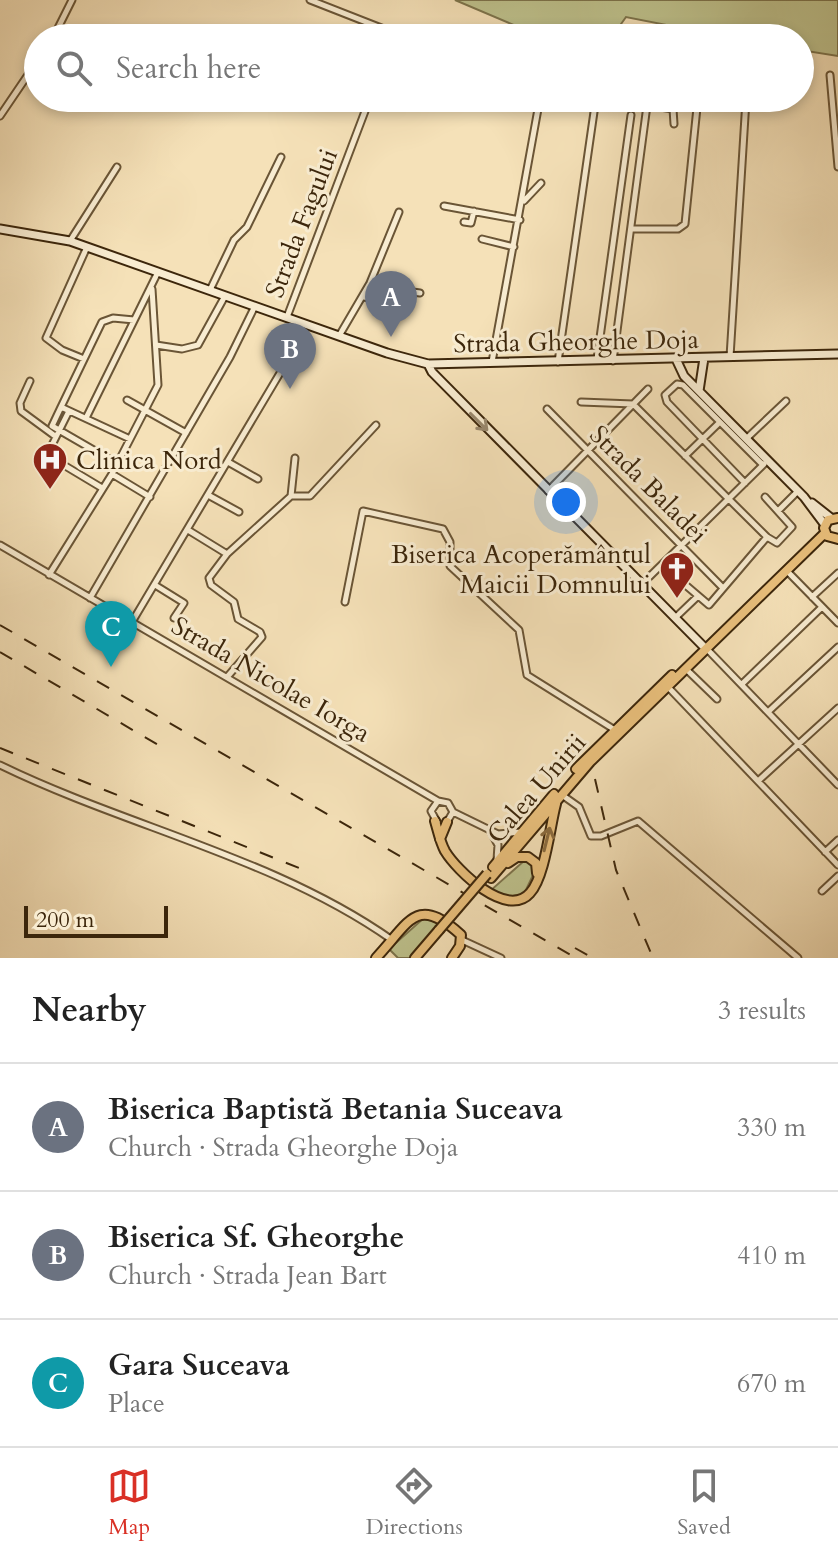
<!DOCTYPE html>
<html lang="en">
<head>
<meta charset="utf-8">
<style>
	body { margin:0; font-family:Cardo,serif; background:#f2f2f2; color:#222 }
	.scale { position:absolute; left:24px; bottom:20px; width:144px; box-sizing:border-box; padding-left:8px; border:4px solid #3c260b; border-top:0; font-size:22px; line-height:28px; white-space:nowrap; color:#3c260b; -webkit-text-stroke:6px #f8ecd1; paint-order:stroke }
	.you { position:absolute; left:566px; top:502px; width:28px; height:28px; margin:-20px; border:6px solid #fff; border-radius:50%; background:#1a73e8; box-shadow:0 0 0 12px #1a73e833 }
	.badge { display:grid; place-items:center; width:52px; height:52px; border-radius:50%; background:#d93025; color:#fff; font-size:26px; font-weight:700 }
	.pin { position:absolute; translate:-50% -66px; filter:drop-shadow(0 2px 4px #0008) }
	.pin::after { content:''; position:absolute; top:42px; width:28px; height:24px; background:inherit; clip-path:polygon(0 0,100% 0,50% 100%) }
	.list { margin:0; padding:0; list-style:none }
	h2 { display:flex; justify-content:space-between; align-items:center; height:104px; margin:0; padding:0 32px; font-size:34px }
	h2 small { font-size:26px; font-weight:400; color:#767676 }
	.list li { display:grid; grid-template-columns:52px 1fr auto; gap:24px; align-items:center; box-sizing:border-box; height:128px; padding:0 32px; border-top:2px solid #e0e0e0 }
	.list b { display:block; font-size:30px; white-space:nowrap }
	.list p { margin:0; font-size:26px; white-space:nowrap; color:#767676 }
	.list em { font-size:26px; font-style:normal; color:#767676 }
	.icon { flex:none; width:44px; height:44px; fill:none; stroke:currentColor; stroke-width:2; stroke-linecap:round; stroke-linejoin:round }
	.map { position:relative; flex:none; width:838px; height:958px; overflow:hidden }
	.search { position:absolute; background:#fff; box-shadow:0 4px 12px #0003; left:24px; right:24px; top:24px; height:88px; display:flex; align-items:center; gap:20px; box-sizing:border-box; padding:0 28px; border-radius:44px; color:#767676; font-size:30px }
	.sheet { height:488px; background:#fff }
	nav { display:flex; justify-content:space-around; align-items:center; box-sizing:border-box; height:112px; border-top:2px solid #e0e0e0; background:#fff; font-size:22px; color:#767676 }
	nav a { display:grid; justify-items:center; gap:4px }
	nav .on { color:#d93025 }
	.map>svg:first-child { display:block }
	.green { fill:#bec28d; stroke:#7d744c; stroke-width:2 }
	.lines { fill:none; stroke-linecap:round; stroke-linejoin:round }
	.street-casing { stroke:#6a5536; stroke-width:9 }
	.secondary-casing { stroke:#3c260b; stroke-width:11 }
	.primary-casing { stroke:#3c260b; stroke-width:12 }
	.street { stroke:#f8ecd1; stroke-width:5 }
	.secondary { stroke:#f8ecd1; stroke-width:7 }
	.primary { stroke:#eac07c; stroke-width:8 }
	.rail { stroke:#3c260b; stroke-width:2; stroke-dasharray:14 14; stroke-linecap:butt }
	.primary-bridge-casing { stroke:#3c260b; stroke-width:12; stroke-linecap:butt }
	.primary-bridge { stroke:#eac07c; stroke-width:8 }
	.oneway { stroke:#9a896e }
	.oneway2 { stroke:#8a6b3e }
	.labels { text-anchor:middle; stroke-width:6; stroke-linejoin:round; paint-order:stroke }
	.street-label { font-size:26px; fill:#3c260b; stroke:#f8ecd1 }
	.poi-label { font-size:26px; fill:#3c260b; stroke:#f8ecd1; text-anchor:start }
</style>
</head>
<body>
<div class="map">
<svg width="838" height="958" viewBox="0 0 838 958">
	<rect width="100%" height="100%" fill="#f5e1b8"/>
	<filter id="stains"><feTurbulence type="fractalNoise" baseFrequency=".0025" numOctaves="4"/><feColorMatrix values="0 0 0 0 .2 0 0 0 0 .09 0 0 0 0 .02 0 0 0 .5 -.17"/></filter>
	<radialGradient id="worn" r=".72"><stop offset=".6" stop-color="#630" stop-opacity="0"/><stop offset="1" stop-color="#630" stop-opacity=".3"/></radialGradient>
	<!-- green -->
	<path class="green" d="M 455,0 L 838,0 L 838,56 L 800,50 L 800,38 L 733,38 L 626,17 L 611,38 L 542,37 Z
		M 525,860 L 531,861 L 535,871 L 524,894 L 507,897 L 490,891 Z
		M 425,917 L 442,922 L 411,958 L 398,958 L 389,949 Z"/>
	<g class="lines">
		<defs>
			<path id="street" d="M 310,0 L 384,29 L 391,38
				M 53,38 L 72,0
				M 551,38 L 552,29
				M 830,75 L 838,167
				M 647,105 L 673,109 L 674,124
				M 0,116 L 38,60
				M 524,201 L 541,183
				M 444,206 L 520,220
				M 464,222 L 471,223 L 474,211
				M 632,229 L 678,229 L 685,224 L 698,98
				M 482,239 L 514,247
				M 70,241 L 117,167
				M 369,286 L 420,293
				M 210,290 L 234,240 L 247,227 L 281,157
				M 364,297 L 398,304
				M 287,317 L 370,98
				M 339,336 L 370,283 L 399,212
				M 156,345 L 182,349 L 198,345 L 225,296
				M 730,357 L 746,100
				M 84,359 L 62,350 L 46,338 L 87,247
				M 597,359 L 631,115
				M 613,361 L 648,98
				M 492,362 L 540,98
				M 558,362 L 596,98
				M 30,381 L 20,403 L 21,411 L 55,436
				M 127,400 L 186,433
				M 581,402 L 633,404
				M 633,404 L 767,537 L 777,543 L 792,527 L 765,497
				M 61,407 L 52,426 L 116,463
				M 547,409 L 722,587
				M 69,411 L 47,455 L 102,488
				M 87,416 L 158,272
				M 130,439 L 61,407 L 102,322 L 113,318 L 134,320
				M 746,439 L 786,401
				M 685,456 L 720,422
				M 228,462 L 258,479
				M 112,474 L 150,497
				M 745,483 L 667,402 L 665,395 L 677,384 L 683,385 L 763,465
				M 548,491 L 648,389
				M 208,495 L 239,512
				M 292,496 L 310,496 L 376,425
				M 778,511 L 798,491
				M 188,530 L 227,554
				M 0,545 L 438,801 L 448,803 L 453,812 L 447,822
				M 788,572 L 838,623
				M 49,575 L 112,474 L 158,385 L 152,289
				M 682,582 L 709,605 L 767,537
				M 642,584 L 764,464
				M 155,585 L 184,603 L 174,618
				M 812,597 L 838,573
				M 90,598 L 230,357 L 255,306
				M 345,602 L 363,511 L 443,529 L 450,542 L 450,566 L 519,630 L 527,675 L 615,730
				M 675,618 L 697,597
				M 132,622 L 283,368 L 303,324
				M 706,648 L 838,785
				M 686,669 L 717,699
				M 228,676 L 262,637 L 260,632 L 238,619 L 234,602 L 211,585 L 209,578 L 227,554 L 291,496 L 295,458
				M 742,684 L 822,607
				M 668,687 L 838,865
				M 768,712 L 838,647
				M 0,765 C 127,827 276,858 392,940
				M 758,781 L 838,708
				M 562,795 L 579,807 L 591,836 L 601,836 L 638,821 L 798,958
				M 453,812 L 498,834 L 521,832
				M 437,822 L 431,811 L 438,801
				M 491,832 L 498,845 L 497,860
				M 825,852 L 838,840
				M 822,891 L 838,876
				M 462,940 L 501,958"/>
			<path id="secondary" d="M 0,229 L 70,241 L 387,353 L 428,364 L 838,354
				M 676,359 L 684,376 L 804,497 L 825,525
				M 428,364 L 432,372 L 705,648
				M 699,391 L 704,358
				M 812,503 L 831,518"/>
			<path id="primary" d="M 838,518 L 828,520 L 824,528 L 827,536 L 838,539
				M 576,769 L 672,675
				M 435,821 C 438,831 440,842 445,851 C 457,871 507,919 530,893 C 545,877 550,826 556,804
				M 440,839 L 447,822
				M 508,863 L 517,857 L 528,857 L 536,863 L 537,873
				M 493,867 L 554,794
				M 491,878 L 590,762 L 825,533
				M 376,958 C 410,922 416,894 461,935 L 460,946 L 452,958
				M 415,958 L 439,930"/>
		</defs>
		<!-- street casing -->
		<use href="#street" class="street-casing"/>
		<!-- secondary casing -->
		<use href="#secondary" class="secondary-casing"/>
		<!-- primary casing -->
		<use href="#primary" class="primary-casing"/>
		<!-- street -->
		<use href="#street" class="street"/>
		<!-- secondary -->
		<use href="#secondary" class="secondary"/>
		<!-- primary -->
		<use href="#primary" class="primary"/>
		<!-- rail -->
		<path class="rail" d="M 0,625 L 576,958
			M 0,652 L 165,749
			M 0,748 L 309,872
			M 595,779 L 616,870 L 653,958
			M 575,948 L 593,958"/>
		<defs>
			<path id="primary-bridge" d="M 439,930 L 487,874"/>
		</defs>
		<!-- primary-bridge casing -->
		<use href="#primary-bridge" class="primary-bridge-casing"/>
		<!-- primary-bridge -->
		<use href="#primary-bridge" class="primary-bridge"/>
	</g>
	<!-- one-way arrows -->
	<defs><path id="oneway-shaft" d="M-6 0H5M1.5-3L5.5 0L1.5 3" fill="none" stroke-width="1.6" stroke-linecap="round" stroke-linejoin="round" transform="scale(2)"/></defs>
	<use class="oneway" href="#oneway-shaft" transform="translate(479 422) rotate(45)"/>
	<use class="oneway2" href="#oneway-shaft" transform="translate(547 839) rotate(-76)"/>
	<!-- icons -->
	<defs>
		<symbol id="hospital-pin" viewBox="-11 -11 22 30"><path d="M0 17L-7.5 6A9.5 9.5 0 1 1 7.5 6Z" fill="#8f2418" stroke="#f8ecd1"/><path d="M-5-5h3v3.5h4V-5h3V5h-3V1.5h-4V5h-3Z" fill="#fff"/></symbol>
		<symbol id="church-pin" viewBox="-11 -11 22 30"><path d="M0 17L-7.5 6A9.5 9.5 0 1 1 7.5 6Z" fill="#8f2418" stroke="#f8ecd1"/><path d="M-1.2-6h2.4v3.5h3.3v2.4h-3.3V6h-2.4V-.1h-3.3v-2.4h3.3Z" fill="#fff"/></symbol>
	</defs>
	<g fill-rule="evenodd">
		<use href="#hospital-pin" x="30" y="440" width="40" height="54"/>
		<use href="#church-pin" x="657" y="549" width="40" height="54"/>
	</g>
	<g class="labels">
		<!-- street labels -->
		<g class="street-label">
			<text transform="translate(301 223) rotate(-69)" y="9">Strada Fagului</text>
			<text transform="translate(576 341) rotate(-1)" y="9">Strada Gheorghe Doja</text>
			<text transform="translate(649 484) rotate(45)" y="9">Strada Baladei</text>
			<text transform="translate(271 679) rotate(30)" y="9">Strada Nicolae Iorga</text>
			<text transform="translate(536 788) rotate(-49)" y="9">Calea Unirii</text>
		</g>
		<!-- poi labels -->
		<g class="poi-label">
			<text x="76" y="469">Clinica Nord</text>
			<text x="651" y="563" text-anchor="end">Biserica Acoperământul<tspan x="651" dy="30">Maicii Domnului</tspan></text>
		</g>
	</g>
	<rect width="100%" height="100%" filter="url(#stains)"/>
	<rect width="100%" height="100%" fill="url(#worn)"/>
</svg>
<div class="scale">200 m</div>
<div class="you"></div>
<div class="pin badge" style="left:391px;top:337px;background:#6b7280">A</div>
<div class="pin badge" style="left:290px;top:389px;background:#6b7280">B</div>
<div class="pin badge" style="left:111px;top:667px;background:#0f9aa8">C</div>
<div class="search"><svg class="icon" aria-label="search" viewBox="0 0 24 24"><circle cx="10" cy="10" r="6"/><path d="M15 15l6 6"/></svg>Search here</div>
</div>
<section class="sheet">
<h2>Nearby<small>3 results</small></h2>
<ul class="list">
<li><span class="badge" style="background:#6b7280">A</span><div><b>Biserica Baptistă Betania Suceava</b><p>Church · Strada Gheorghe Doja</p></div><em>330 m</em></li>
<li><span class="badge" style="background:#6b7280">B</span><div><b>Biserica Sf. Gheorghe</b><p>Church · Strada Jean Bart</p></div><em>410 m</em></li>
<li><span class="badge" style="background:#0f9aa8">C</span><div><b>Gara Suceava</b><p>Place</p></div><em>670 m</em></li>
</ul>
</section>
<nav>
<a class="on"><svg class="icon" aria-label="map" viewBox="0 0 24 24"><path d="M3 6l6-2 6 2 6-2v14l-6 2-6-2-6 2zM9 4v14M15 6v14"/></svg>Map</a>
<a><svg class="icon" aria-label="directions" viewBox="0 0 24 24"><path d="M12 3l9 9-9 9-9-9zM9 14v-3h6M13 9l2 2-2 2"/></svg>Directions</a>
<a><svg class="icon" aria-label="saved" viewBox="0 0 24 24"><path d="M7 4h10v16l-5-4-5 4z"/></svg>Saved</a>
</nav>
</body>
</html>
